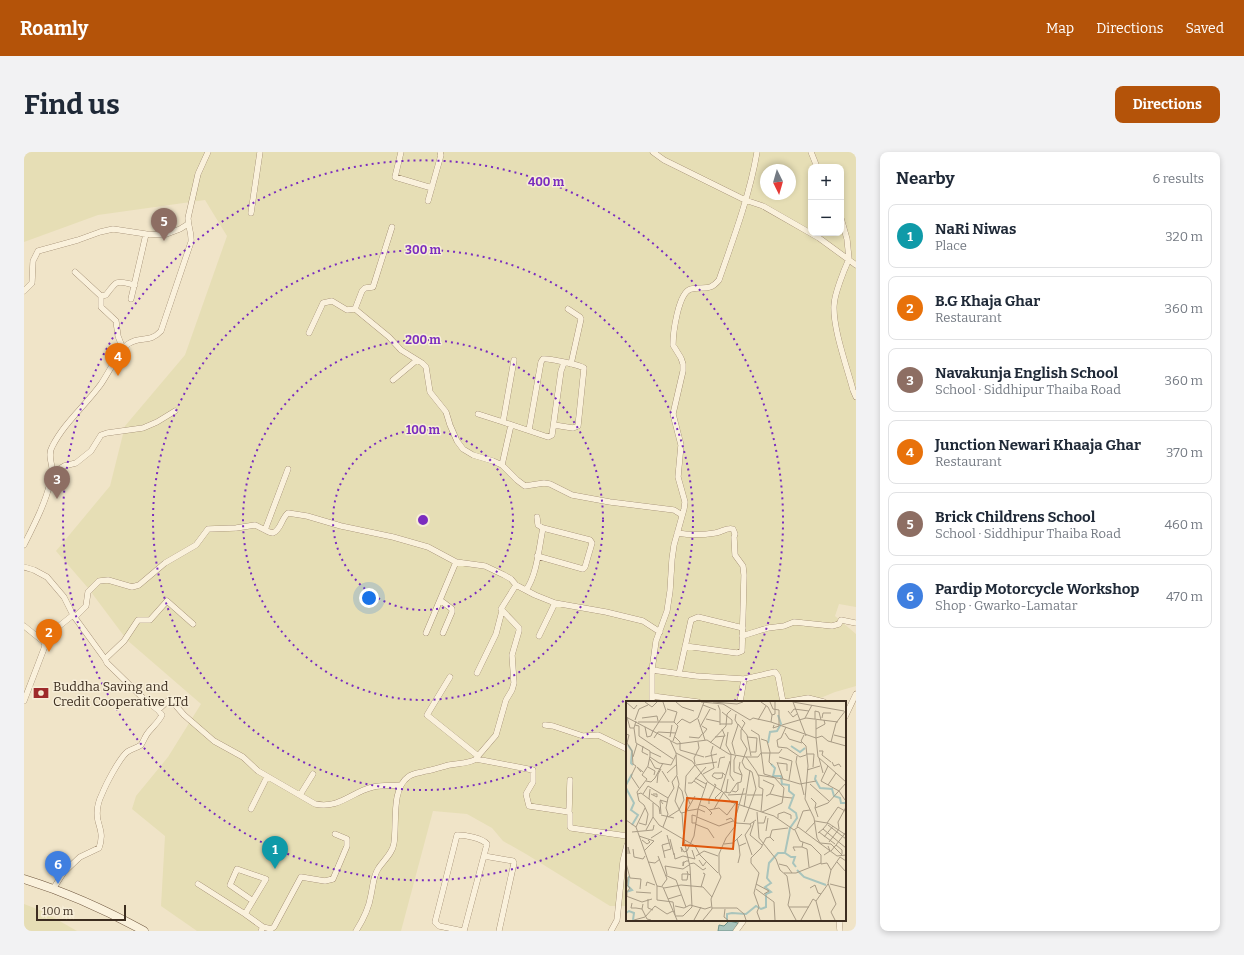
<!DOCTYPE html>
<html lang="en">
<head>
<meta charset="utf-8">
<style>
	body { margin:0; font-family:Bitter,serif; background:#f2f2f3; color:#1f2937 }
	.controls { position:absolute; right:12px; top:12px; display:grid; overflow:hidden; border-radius:8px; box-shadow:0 2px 6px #0003 }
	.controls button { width:36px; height:36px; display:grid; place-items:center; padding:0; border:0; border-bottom:1px solid #e0e1e3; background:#fff; color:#1f2937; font:20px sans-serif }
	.compass { position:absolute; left:736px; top:12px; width:36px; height:36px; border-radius:50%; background:#fff; box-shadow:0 2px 6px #0003; rotate:175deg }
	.scale { position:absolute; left:12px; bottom:10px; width:90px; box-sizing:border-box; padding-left:4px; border:2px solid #3d2e20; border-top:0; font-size:11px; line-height:14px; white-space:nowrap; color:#3d2e20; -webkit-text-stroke:3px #f7eed8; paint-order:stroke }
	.you { position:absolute; left:345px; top:446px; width:14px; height:14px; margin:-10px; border:3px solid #fff; border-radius:50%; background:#1a73e8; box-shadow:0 0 0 6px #1a73e833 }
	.badge { display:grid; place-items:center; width:26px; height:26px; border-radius:50%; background:#b45309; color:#fff; font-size:13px; font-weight:700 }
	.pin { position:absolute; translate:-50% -33px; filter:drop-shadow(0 1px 2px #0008) }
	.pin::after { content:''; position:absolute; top:21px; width:14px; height:12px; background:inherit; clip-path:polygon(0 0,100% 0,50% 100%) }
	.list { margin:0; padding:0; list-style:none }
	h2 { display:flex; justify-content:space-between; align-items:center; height:52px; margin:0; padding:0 16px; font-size:17px }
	h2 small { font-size:13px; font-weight:400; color:#747a83 }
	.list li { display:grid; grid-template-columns:26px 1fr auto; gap:12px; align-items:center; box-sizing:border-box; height:64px; margin:0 8px 8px; padding:0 8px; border:1px solid #e0e1e3; border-radius:8px }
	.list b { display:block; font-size:15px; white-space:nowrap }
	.list p { margin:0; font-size:13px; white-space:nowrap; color:#747a83 }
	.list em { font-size:13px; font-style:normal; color:#747a83 }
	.map { position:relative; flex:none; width:832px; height:779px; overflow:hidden; border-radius:8px }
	header { display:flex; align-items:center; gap:24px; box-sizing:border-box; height:56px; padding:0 20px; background:#b45309; color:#fff }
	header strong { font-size:19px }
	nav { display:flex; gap:22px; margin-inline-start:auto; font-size:14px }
	.intro { display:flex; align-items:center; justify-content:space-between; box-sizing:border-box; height:96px; padding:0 24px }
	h1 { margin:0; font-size:28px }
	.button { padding:10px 18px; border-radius:8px; background:#b45309; color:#fff; font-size:14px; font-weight:700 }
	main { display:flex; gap:24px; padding:0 24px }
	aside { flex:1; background:#fff; border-radius:8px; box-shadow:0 2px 6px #0003 }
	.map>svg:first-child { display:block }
	.farmland { fill:#e6deb5; fill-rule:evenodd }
	.water { fill:#a9c4bc; stroke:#6f938a }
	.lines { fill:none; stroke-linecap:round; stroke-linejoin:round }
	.street-casing { stroke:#8d765c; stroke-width:6 }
	.secondary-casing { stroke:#6f573f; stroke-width:9 }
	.street { stroke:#faf1dc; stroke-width:5.5 }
	.secondary { stroke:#faf1dc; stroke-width:8 }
	.ring { fill:none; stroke:#7b2cbf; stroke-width:2; stroke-dasharray:2 4 }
	.labels { text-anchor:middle; stroke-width:3; stroke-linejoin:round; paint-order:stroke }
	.poi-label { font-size:13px; fill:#3d2e20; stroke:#f7eed8; text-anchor:start }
	.inset-river { fill:none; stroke:#a9c4bc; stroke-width:2 }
	.inset-road { fill:none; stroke:#a89b85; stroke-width:1 }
	.view { fill:#df570d; fill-opacity:0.15; stroke:#df570d; stroke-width:2 }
	.inset-edge { fill:none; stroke:#3d2e20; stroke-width:2 }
	.centre { fill:#7b2cbf; stroke:#f7eed8; stroke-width:2 }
	.ring-label { font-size:12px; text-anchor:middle; font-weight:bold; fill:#7b2cbf; stroke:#f7eed8; stroke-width:3; stroke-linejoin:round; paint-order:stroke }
</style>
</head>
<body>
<header>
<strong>Roamly</strong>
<nav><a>Map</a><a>Directions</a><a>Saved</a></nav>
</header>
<div class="intro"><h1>Find us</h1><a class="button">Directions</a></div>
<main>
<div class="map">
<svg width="832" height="779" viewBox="0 0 832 779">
	<rect width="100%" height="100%" fill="#f0e4c8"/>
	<!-- farmland -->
	<path class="farmland" d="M 0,0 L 832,0 L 832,455 L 815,452 L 811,464 L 832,482 L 832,534 L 811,540 L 787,550 L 603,550 L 603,754 L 586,754 L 502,702 L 479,689 L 468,676 L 443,662 L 409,659 L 377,779 L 173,779 L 137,754 L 141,684 L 108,657 L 112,644 L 144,605 L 177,552 L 103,488 L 64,436 L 32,399 L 86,334 L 101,274 L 161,203 L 203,84 L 181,48 L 74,63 L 0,90 ZM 787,15 L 817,15 L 817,81 L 787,81 ZM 742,18 L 766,18 L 766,42 L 742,42 Z
		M 0,752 L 18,759 L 53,779 L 0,779 Z"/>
	<!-- water -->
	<path class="water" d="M 705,769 L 714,771 L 710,779 L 694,779 L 695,773 L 700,774 Z"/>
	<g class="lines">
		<defs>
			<path id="street" d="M 377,0 L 371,25 L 408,36
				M 629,0 L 640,8 L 721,48 L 739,54 L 795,86 L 832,113
				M 787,0 L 793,15
				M 404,49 L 417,3 L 416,0
				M 227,61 L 236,0
				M 817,66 L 823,87 L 825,107
				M 825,107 C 820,118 810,143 810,154 C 809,177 823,215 829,238 L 832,245
				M 51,120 L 77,144 L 82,143 C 94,127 92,129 111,133
				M 0,139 L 8,131 L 9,109 L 14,99 L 54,88 L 76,80 L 89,77 L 122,82 L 140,83 L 156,77 L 164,72
				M 77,144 L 77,155 L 92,169 L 94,184 L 99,197
				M 107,147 L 122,82
				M 331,157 L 338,139 L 341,136 L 349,135 L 368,75
				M 544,157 L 556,165 L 557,167 L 547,212
				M 285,181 L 299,151 L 308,149 L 323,158 L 331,157 L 365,185 L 377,198 L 398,211 L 402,215 L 406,240 L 422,260 L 426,273 L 433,289 L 439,297 L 449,303 L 469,309 L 478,313 L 493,328 L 501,334 L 520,331 L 526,332 L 548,343 L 586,350 L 650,358 L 658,363
				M 490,208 L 479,270 L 524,285 L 528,283 L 537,219 L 540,211
				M 369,228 L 393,208
				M 454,262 L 479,270
				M 505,278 L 517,210 L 519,207 C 524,206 556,213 560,216 L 554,274 L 549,276 L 530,273
				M 478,313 L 487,273
				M 27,322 L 40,314 L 52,311 L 67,299 L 77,283 L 83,281 L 119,276 L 133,270 L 151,259
				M 241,378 L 264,317
				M 653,381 C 665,383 679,383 691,381 C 698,380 703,375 709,377 L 711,382 L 710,385 L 711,403 L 719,414 L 720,423 L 718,499 L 713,501 L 661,494
				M 0,393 C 10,373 21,352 26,331 C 27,326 28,320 28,316 C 27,308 24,302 28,295 C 40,271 61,254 77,232 C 84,222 95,199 104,192 C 116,183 125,192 137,179 L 167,90 C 168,81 164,75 164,66 L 174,22 L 184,0
				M 513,404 L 559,417 L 561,415 L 568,391 L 566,388 L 519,376 L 514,373 L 513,365
				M 0,415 L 10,418 L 23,425 L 40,445 L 49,463 L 81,507 L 100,489 L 114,468 L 126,468 L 143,449 L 169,472
				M 502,438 C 513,423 515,395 519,376
				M 416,448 L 428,457 L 428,460 L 419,481
				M 51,465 L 62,454 L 64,440 L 75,429 L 84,428 L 108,435 L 115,433 L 141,411 L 172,393 L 184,377 L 212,376 L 231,373 L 245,380 L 249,381 C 257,378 257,367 264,361 L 283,364 L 317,374 L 369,385 L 404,395 L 432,410 L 461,414 L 480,423 L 487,427 L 492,433 L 511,443 L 531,451 L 582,460 L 619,469 L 636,480
				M 0,474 L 20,490 L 21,494 L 0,549
				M 402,481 L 432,410
				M 515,484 L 531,451
				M 718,484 L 744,476 L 760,474 L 770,470 L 808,474 L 815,472 L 817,468 L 832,471
				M 20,490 L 29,479 L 49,463
				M 81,507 L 83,511 L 119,546 L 134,558
				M 628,518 L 672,524 L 720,527 L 751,520 L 754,524 L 759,550
				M 453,521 L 472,482 L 478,459
				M 655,522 L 667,468 L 674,465 L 719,476
				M 426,525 L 403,563 L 454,604 L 452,607 L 509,618 L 509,630 L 502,642 L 505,654 L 545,660 L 546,662 L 546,675 L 547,676 L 603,684
				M 628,544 L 674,550
				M 628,550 L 628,518 L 632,489 L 643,459 L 646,439 L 648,407 L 650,393 L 660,357 L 661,350 L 654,325 L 657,293 L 649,262 L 659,219 L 659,212 L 657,206 L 649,193 C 649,182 654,140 667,137 C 680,134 685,140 695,128 C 709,88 726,42 733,0
				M 716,550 L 720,527
				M 761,550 L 784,546 L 800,550
				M 821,565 L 832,542
				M 521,573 L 529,574 L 559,584 L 574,583 L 603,597
				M 454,604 L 472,583 L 482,548 L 488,538 L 490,531 L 488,503 L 495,479 L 495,476 L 477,457 L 492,433
				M 276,643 L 289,622
				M 227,657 L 243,625
				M 545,660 L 546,628
				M 460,704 L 489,709 L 490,711 L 475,779
				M 174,732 L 221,762
				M 29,737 L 40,720 L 56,705 L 75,696 C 79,685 77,679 74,669 C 72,660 74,650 78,642 C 82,632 95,607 103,600 C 107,597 113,596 117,593 C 119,590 121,585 123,582 C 128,575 134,571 138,563 L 134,558 L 146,547 L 160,563 L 190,589 L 219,605 L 234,619 L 291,652 C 316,657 327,640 349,635 C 358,633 368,634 377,633
				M 229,749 L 206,733 L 213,717 L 242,727 L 221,762 L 239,775 L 237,779
				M 815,768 L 816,779
				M 239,775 L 247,777 L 250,775 L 277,725 L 301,729 L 309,727 L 323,694 L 323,687 L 311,682
				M 332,779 C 339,768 345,756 347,743 C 349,734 349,725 354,717 C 359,709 369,701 370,691 C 373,672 367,637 384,625 C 389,621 396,621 402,619 C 410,618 417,615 425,613 C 434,611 444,612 452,607
				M 439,779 L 415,774 L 411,770 L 433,683 C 441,683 458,686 463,692 L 440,779
				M 587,779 L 593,768 L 599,709 L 603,693
				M 712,779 L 720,768"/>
			<path id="secondary" d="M 0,727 C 42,740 82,758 120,779"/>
		</defs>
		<!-- street casing -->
		<use href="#street" class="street-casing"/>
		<!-- secondary casing -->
		<use href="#secondary" class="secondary-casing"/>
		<!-- street -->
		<use href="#street" class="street"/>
		<!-- secondary -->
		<use href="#secondary" class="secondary"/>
	</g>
	<!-- distance rings -->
	<g class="ring">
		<circle cx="399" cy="368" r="90"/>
		<circle cx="399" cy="368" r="180"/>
		<circle cx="399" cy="368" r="270"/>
		<path d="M603 665A360 360 0 1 1 711 548"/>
	</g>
	<!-- icons -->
	<defs>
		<symbol id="bank-bare" viewBox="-9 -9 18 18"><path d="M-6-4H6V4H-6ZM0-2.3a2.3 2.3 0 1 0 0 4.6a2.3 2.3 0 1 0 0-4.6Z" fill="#9e2a2b" stroke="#f7eed8" stroke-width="2.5" paint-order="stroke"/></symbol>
	</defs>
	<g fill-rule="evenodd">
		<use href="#bank-bare" x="6" y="530" width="22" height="22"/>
	</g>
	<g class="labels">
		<!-- poi labels -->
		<g class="poi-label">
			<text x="29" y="539">Buddha Saving and<tspan x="29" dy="15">Credit Cooperative LTd</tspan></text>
		</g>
	</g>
	<!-- overview -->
	<g transform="translate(602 549)">
		<rect width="220" height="220" fill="#f0e4c8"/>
		<path class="inset-river" d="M 142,42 L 144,31 L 151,30 L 155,23 L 152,14M 2,44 L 6,50 L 5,62 L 7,64M 165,45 L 174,51 L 179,47M 190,74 L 189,78 L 194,87 L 206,88 L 208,95 L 214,97 L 215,102 L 220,102M 0,84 L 6,73M 0,87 L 8,102 L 5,109 L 12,114 L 6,124M 159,152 L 165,156 L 169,156 L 167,162 L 170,166M 171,169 L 178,176 L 200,184M 0,191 L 6,189 L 2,185 L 3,175M 0,212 L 3,210 L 8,212 L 7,219M 101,219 L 101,213 L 106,212 L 120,213 L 130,205 L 135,208 L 140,206 L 140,193 L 145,191 L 139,186 L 145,182 L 141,177 L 143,162 L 152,152 L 159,152 L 164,127 L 171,117 L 170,112 L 163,107 L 168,94 L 163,90 L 163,84 L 156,83 L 155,75 L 147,75 L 149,67 L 145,63"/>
		<path class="inset-road" d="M 0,1 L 8,8 L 11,4M 19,1 L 26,6 L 31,1M 50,1 L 56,6 L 68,10M 75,1 L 97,3 L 124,19 L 127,17 L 145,21M 87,1 L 111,3 L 117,1M 135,1 L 142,6 L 146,14 L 145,21 L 190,37 L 192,56 L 220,81M 144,1 L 147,8 L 153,9 L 153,25 L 147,27 L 148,24M 167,1 L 218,10M 167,1 L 180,35M 77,4 L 90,9M 92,4 L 94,9 L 94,24M 41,8 L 51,11 L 48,21M 162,10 L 167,16 L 171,13M 165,12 L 168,8 L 183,10M 146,14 L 149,13 L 149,1M 0,16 L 44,39 L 50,52 L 66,60 L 82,81 L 97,91 L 105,101 L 148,115 L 168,129 L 172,126 L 211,155 L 220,154M 1,16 L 4,27 L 8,27M 16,17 L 31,15 L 32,20M 179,17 L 186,4M 196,17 L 197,12 L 205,12M 72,18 L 79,39M 80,18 L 94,21M 189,18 L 189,10 L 193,11 L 195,19M 9,19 L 13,8 L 22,4M 116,19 L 119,22 L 115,29 L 115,38 L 121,48 L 116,61 L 119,67 L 126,71 L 130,88 L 118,121M 132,19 L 140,5M 190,19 L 190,37 L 196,35 L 202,40 L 220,45M 10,20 L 8,27 L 10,42M 12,21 L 48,21 L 52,25 L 47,40M 51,23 L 56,18 L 64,22 L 72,17 L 78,1M 94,23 L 106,23 L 106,19 L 96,11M 112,23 L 121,34 L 125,55M 9,24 L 13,25 L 13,35M 156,24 L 180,17 L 212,21M 76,25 L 81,28 L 77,33M 19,26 L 21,36 L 25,35 L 27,30M 74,26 L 84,8M 160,26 L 155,37 L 151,39 L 152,46 L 161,47 L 174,56 L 180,54M 190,28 L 199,23 L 198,19M 125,29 L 133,34 L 138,73 L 148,76M 27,30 L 40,10 L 37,1M 102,31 L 100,44 L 105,53M 159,32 L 163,38 L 176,42M 0,33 L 3,34 L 1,42 L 6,50 L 7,63 L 10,65 L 5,75M 178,34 L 175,40 L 180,45 L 182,65 L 179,98 L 188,117 L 191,137 L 194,142 L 205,143 L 216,154M 208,34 L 220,37M 13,35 L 47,58M 44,36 L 46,24M 49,36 L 54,41 L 54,49M 63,36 L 73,37 L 76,33M 89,36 L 99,35 L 96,28M 121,36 L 131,37 L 130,51 L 125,51M 28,37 L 32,31 L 50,32M 135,38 L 141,40 L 144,51 L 143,61 L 146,64M 45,40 L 51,43 L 81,39 L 103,53 L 120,56 L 132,56 L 135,52 L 153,52 L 156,48M 205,41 L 210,22 L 220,9M 10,42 L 24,50 L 24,55 L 22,65 L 16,74 L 21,78 L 11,91 L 13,100 L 18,104 L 22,113 L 20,124 L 13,122M 84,42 L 100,25 L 101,13 L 105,9M 17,45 L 16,51 L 22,54M 94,48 L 98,35M 54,49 L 78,56M 193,50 L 197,50 L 196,54 L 205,61M 24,51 L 35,56M 105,53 L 104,74 L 108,80M 109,53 L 106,42 L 112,24 L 109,19 L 110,13M 180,53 L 188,53 L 187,66M 171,55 L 170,61 L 178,94M 7,56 L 11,43M 24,56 L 33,62 L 45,64 L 50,54M 79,56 L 91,53M 120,56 L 130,70 L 133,76 L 133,86 L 137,88 L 135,111M 153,56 L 166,60M 193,57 L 197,72M 24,58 L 29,67 L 34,68M 114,61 L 113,67 L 116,74M 151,61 L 157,78 L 174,83 L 190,80M 206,61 L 208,65 L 213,63 L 215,66M 152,62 L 161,63 L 161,70M 69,63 L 68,57 L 73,47 L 72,41M 70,64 L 91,61M 202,65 L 195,80 L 213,90 L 219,99M 22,66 L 29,70 L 28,74M 92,67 L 94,57 L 99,56M 181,69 L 194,65M 36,70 L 43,81M 15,71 L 11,66 L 17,71M 41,72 L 51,63M 97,72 L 96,77 L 91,78 L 86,75 L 88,72 L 97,72 L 99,74M 77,73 L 88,67 L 85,52 L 87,45M 132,74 L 157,78M 5,75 L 13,87M 51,75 L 53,83 L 49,100 L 55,112 L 60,111 L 69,95M 148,76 L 158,87 L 157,96M 69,77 L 80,83M 137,79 L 148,84 L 144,93M 163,79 L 166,60M 20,80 L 25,81 L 29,77 L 37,62M 68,80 L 78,87M 31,82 L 32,73 L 35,68M 62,82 L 66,82 L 80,66M 184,83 L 203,100M 202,84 L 210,72M 52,85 L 56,90 L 58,99 L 53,109M 24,88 L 23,98 L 33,106 L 34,113M 95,90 L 104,60M 106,90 L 110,91 L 112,89 L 112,82M 100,91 L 102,78M 12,93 L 15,92 L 23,98M 17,93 L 22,85 L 42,97M 25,93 L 31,96 L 31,93 L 27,93M 102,94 L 120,93M 121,94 L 136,94M 140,95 L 144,93 L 157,96M 185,97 L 190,102 L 189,107M 91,99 L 89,97 L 96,90M 34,100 L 35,113M 37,103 L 34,99 L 41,101M 64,103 L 59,90 L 60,75 L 69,64M 83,103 L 83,98 L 90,84 L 88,83M 74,104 L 80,106 L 86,112 L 84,114M 118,106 L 124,69M 88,108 L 93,107 L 101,114 L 109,103M 83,109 L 88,108 L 98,91 L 104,92 L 111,82 L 115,81 L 116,74 L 108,71 L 108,59 L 110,54M 60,110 L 72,108 L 79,111M 131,111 L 133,137 L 150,158 L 154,169 L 161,175 L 164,194 L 162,204 L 170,219M 136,111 L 156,102 L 157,96 L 166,97M 35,114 L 48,117M 27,116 L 33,124 L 69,145 L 74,154 L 92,172M 42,116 L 53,109M 71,116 L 93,125 L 107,120M 192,116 L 189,107 L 202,102 L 220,82M 152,117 L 152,113 L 158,111 L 165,114 L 165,118M 0,119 L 10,126 L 31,185M 100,119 L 105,117 L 110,123M 189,120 L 201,122M 70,122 L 66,122 L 66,114 L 70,115M 110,122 L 109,118 L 118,87M 110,122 L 124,123M 132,122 L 138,122 L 140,115M 201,122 L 212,106 L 219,110M 69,123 L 82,128 L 88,137M 202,124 L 220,138M 10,126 L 19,107M 37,126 L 42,113 L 40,107 L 42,97 L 48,87 L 46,81 L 51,74 L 50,52M 171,126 L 177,110 L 184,109M 197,128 L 202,122 L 220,134M 20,129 L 27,116 L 27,102M 169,129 L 174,140 L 185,144 L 195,154 L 195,163 L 201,162 L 205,169M 140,130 L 142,117M 6,131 L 27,129 L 28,124M 193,131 L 209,143M 179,132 L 189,121M 192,132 L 197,128 L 220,147M 119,134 L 126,154M 119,134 L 125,125 L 124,123 L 130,119M 124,134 L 136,144M 124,134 L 128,121M 13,135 L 28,140 L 18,150M 144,136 L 146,129 L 162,127M 198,136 L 207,125M 25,137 L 36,130M 44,138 L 48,154M 111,138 L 113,145 L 120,142M 16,139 L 21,143 L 24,141 L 22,139M 203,141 L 213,128 L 212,121 L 220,106M 98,143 L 107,142 L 116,133M 210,144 L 220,131M 176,146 L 181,148 L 183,166M 7,148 L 8,156 L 17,158 L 19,155M 38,150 L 45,148 L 41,134M 61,150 L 68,135 L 72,108 L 81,81M 169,150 L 167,146 L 176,146 L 177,141M 205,150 L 210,144 L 216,149 L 216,153M 56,151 L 55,146 L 58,151 L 61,150M 48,152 L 49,158 L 57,155 L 69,158 L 66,149M 2,153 L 2,146 L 4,153M 198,154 L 204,150 L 202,145M 32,155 L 41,178 L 36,185M 70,155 L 78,150 L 92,155M 39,157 L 36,144 L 43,142M 73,159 L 77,165 L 80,161M 22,161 L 29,162 L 34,158M 58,161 L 57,165 L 57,161 L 59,161 L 60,160 L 63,160M 211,161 L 220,171M 0,162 L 4,177 L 15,178 L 14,188M 112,162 L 114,154 L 113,145M 63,163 L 68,162 L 77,169 L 80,167M 153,163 L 161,165 L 166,172M 61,170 L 62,173 L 61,179 L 56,179 L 56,173 L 62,173 L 65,174M 158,172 L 170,172 L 195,162M 39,174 L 50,179 L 60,206M 41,174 L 39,165 L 57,168 L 63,164M 130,183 L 143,190 L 138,193M 204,183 L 220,187M 20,185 L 21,181 L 29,184M 31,185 L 37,186 L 51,219M 75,186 L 79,173 L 77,172M 38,187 L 55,184 L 77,186 L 86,196M 184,187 L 189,184 L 192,192 L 195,193M 130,188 L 148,201 L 149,219M 10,191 L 25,192M 0,195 L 16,201 L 26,198M 1,195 L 1,191 L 4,187 L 1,184 L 2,176M 22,198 L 22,207 L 27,209M 42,198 L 55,194M 31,199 L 47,201 L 49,214M 31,199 L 31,185M 6,202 L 5,207 L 10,207 L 16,208 L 17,203M 49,205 L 58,207 L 64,204 L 79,208 L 85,206M 163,206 L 183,206M 86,207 L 111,207 L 118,213 L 120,219M 16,208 L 21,218 L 25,219M 99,208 L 98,216 L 102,219M 49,215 L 57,215 L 66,206 L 64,166 L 58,139 L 56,112M 8,219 L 19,216 L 29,205 L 41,213 L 47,210M 68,219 L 75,206M 77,219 L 86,208 L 85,198 L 95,176 L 93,172 L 93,153 L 100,137 L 110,124M 134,219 L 131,211 L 133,206 L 128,192 L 133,172 L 125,162 L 125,157 L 135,147 L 140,137 L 144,136 L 148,140M 175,219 L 187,198 L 190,200M 195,219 L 190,200 L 202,183M 209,219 L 205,211 L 210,203 L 202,182 L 205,169 L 214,156 L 220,160"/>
		<path class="view" d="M 61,97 L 111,101 L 107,148 L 57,144 Z"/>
		<rect width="220" height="220" class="inset-edge"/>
	</g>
	<circle cx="399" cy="368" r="6" class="centre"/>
	<g class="ring-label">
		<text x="522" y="34">400 m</text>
		<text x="399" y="102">300 m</text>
		<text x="399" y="192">200 m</text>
		<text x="399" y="282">100 m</text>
	</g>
</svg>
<div class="controls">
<button>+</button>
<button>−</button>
</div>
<svg class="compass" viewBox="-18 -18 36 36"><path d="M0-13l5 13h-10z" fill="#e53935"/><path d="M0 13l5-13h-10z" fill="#747a83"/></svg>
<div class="scale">100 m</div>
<div class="you"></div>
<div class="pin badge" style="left:251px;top:717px;background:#0f9aa8">1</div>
<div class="pin badge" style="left:25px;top:500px;background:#e8710a">2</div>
<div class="pin badge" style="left:33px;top:347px;background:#8d6e63">3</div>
<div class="pin badge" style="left:94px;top:224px;background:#e8710a">4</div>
<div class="pin badge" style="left:140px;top:89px;background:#8d6e63">5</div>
<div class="pin badge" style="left:34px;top:732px;background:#3f7fe0">6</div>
</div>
<aside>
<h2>Nearby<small>6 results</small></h2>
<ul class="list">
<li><span class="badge" style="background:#0f9aa8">1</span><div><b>NaRi Niwas</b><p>Place</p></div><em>320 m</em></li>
<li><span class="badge" style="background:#e8710a">2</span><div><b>B.G Khaja Ghar</b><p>Restaurant</p></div><em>360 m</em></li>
<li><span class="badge" style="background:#8d6e63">3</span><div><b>Navakunja English School</b><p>School · Siddhipur Thaiba Road</p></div><em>360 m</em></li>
<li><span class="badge" style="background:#e8710a">4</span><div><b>Junction Newari Khaaja Ghar</b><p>Restaurant</p></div><em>370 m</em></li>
<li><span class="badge" style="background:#8d6e63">5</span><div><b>Brick Childrens School</b><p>School · Siddhipur Thaiba Road</p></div><em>460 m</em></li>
<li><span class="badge" style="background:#3f7fe0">6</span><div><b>Pardip Motorcycle Workshop</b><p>Shop · Gwarko-Lamatar</p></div><em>470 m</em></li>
</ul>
</aside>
</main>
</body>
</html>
